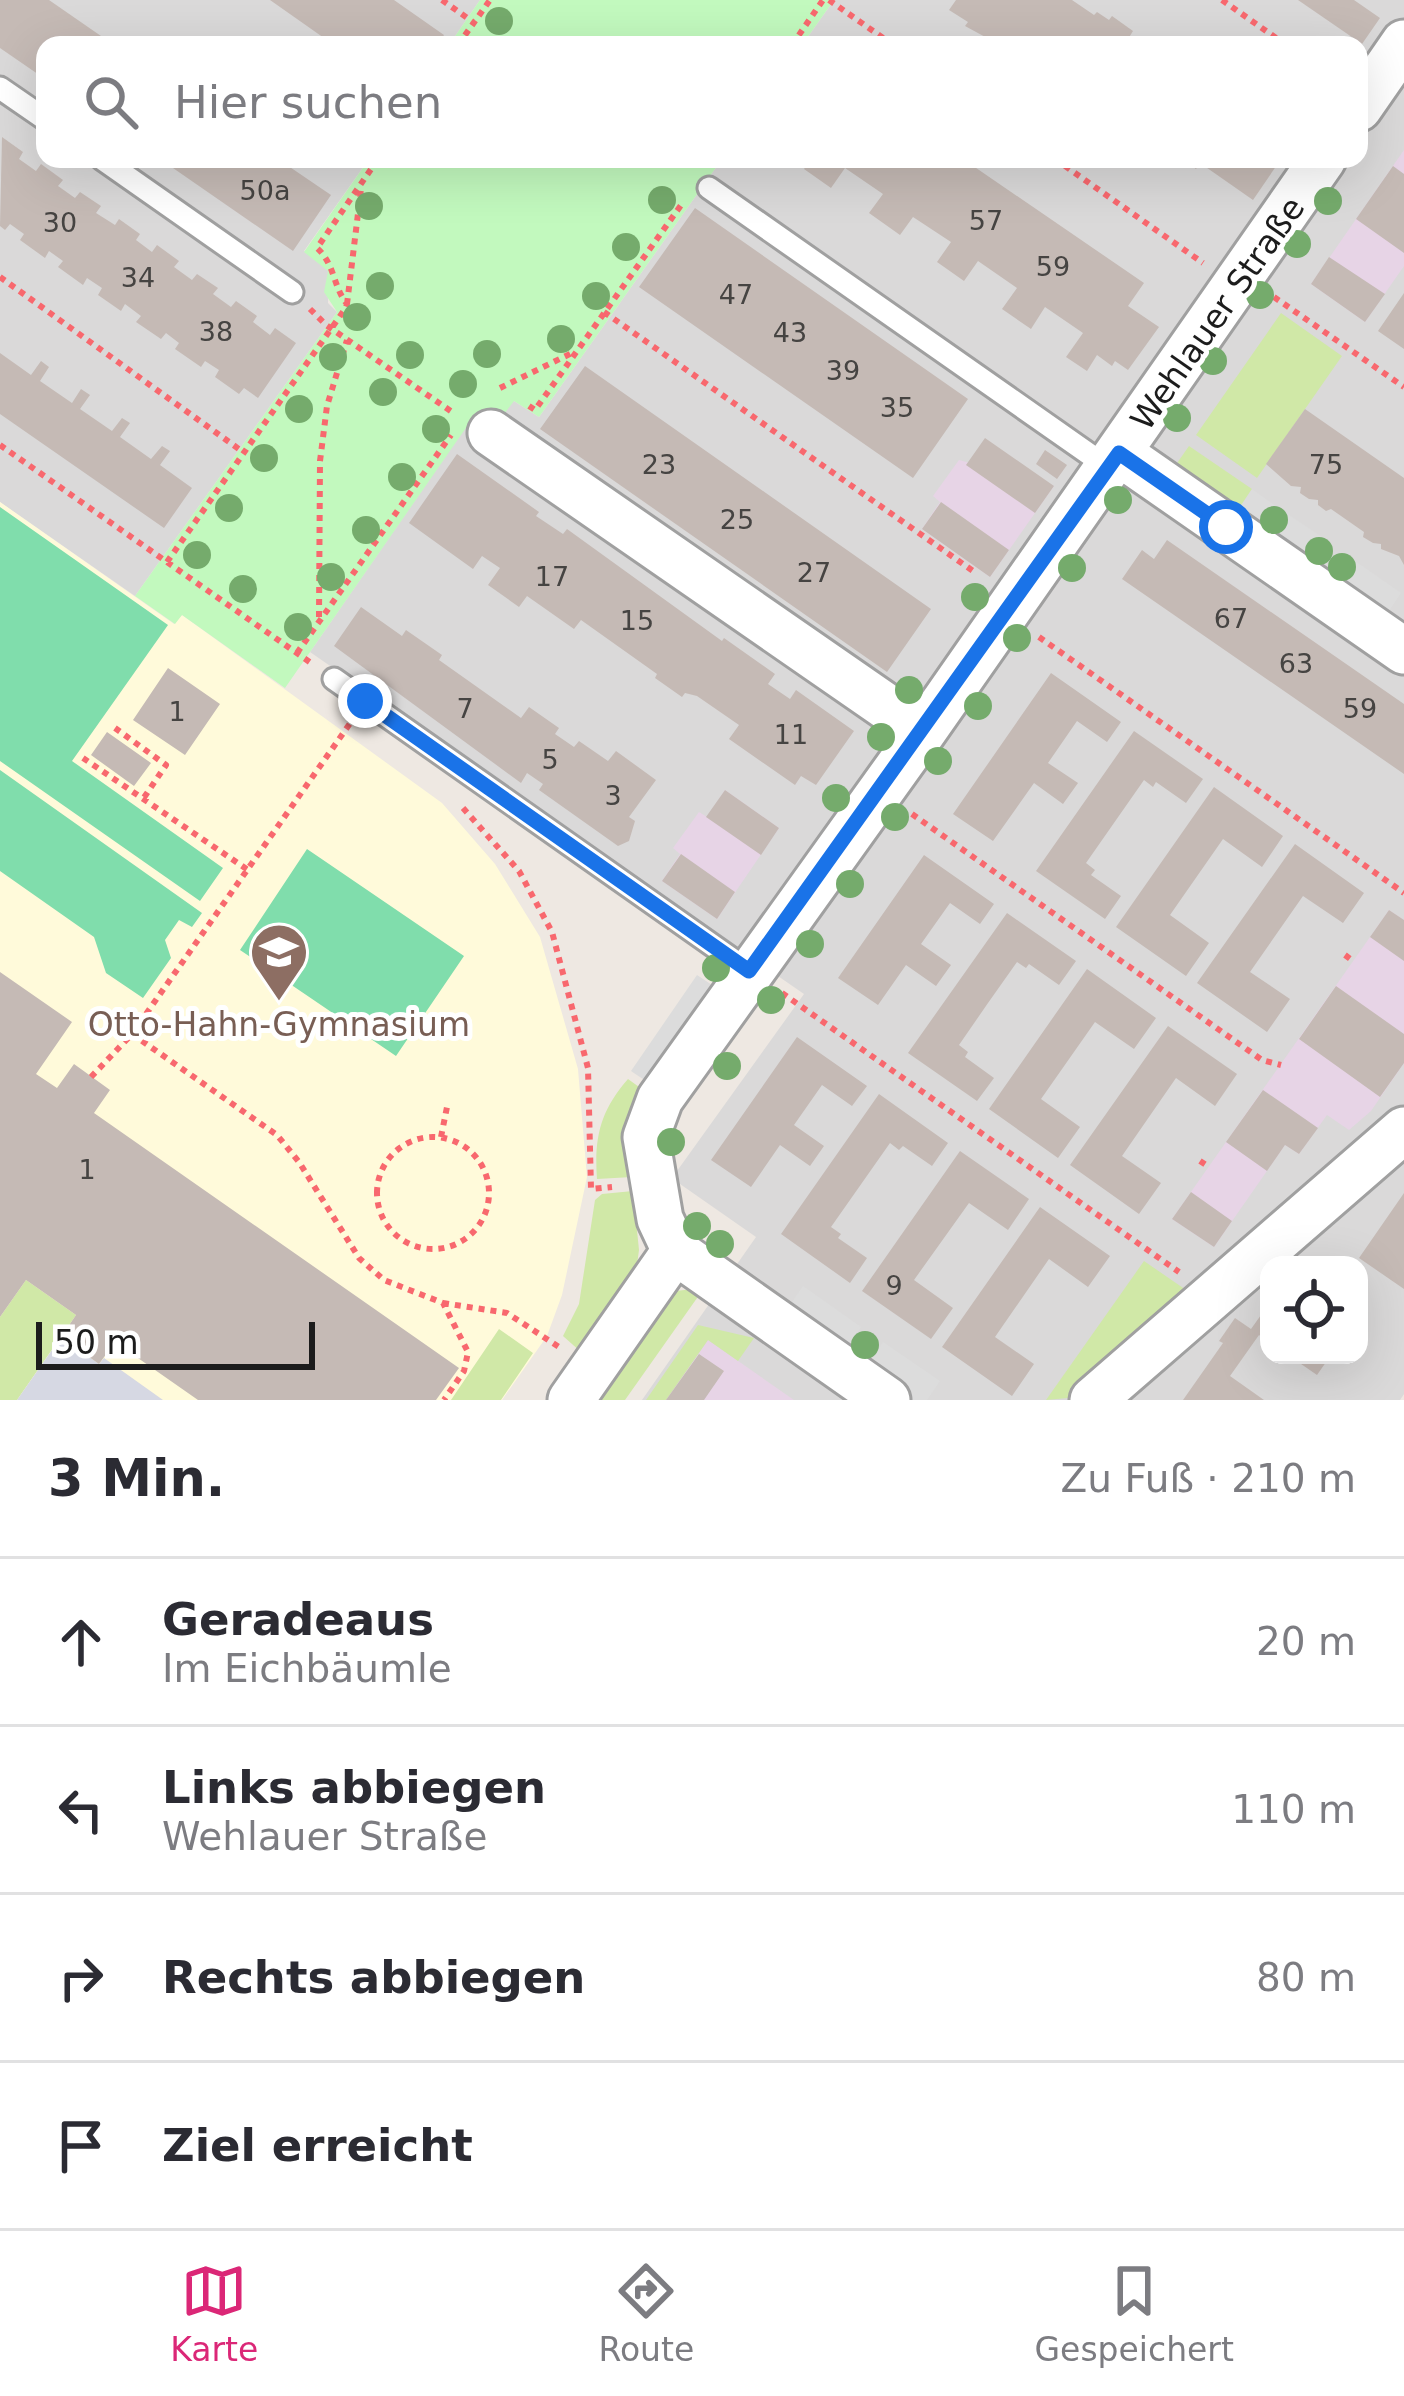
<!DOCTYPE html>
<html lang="de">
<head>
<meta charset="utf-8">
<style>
	body { margin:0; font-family:"DejaVu Sans",sans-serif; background:#f2f2f3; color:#2b2b33 }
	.controls { position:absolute; right:36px; bottom:36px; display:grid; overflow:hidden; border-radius:24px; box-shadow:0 12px 48px #0002 }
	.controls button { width:108px; height:108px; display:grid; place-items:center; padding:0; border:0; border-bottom:3px solid #e1e1e2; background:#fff; color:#2b2b33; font:60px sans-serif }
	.scale { position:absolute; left:36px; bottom:30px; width:279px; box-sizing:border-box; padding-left:12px; border:6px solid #1c1c1c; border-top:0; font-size:33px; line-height:42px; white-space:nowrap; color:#1c1c1c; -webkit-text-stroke:9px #fff; paint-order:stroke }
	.stop { position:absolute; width:36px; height:36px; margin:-27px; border:9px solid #1a73e8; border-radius:50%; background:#fff }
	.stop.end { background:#1a73e8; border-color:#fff; box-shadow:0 3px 12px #0008 }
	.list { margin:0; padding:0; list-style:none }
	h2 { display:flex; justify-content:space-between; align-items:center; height:156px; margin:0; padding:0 48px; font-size:51px }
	h2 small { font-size:39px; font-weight:400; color:#7c7c81 }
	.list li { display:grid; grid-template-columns:78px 1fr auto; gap:36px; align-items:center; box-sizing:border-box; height:168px; padding:0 48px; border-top:3px solid #e1e1e2 }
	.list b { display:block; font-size:45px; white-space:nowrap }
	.list p { margin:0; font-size:39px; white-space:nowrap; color:#7c7c81 }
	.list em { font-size:39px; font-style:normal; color:#7c7c81 }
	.icon { flex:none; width:66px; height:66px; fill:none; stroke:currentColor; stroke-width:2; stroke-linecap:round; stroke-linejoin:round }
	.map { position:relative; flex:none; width:1404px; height:1400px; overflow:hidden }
	.search { position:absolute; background:#fff; box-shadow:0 12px 48px #0002; left:36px; right:36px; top:36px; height:132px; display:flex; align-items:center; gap:30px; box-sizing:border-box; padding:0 42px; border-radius:24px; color:#7c7c81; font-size:45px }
	.sheet { height:828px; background:#fff }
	nav { display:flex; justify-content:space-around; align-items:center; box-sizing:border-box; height:168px; border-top:3px solid #e1e1e2; background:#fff; font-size:33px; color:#7c7c81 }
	nav a { display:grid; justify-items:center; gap:6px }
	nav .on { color:#db2777 }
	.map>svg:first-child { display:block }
	.residential { fill:#dad9d9; fill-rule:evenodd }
	.industrial { fill:#e7d4e6 }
	.education { fill:#fffada }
	.grass { fill:#d0e8a7 }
	.park { fill:#c2f9be }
	.pitch { fill:#80ddac }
	.parking { fill:#dcdcdc }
	.plaza { fill:#d6d8e3 }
	.building { fill:#c5bab5 }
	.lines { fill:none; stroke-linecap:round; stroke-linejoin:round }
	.service-casing { stroke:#a0a0a0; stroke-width:27 }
	.minor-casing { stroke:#a0a0a0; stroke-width:51 }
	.path { stroke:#f8686e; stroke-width:6; stroke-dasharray:6 6; stroke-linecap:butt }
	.service { stroke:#fff; stroke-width:21 }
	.minor { stroke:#fff; stroke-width:45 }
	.tree { fill:#75ab6c }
	.route { stroke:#1a73e8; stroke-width:15 }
	.labels { text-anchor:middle; stroke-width:10; stroke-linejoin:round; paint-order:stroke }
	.number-label { font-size:27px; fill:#464442 }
	.street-label { font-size:33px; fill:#1c1c1c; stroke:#fff }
	.education-label { font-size:33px; fill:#785e54; stroke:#fff }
</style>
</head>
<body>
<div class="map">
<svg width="1404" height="1400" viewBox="0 0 1404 1400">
	<rect width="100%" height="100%" fill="#eee8e2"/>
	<!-- residential -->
	<path class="residential" d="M 0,0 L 480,0 L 449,45 L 45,45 L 45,159 L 369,159 L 304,251 L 329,271 L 328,303 L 337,312 L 135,596 L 0,502 Z
		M 834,0 L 1404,0 L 1404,1394 L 1400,1400 L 642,1400 L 756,1237 L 680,1184 L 677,1171 L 804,994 L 310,652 L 477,411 L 514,401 L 539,417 L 722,159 L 1359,159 L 1359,45 L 802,45 ZM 1269,1265 L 1359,1265 L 1359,1355 L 1269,1355 Z"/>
	<!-- industrial -->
	<path class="industrial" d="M 1404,150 L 1404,266 L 1365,322 L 1311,284 Z
		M 959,460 L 1054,486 L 990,577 L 922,529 L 940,502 L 933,496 Z
		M 725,790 L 779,828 L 717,919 L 662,881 L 680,854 L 673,848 L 699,812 L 707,817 Z
		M 1389,910 L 1404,920 L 1404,1063 L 1371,1111 L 1349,1130 L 1327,1115 L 1299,1154 L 1285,1145 L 1214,1247 L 1172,1219 Z
		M 708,1340 L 794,1400 L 666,1400 Z"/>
	<!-- education -->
	<path class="education" d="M 0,502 L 174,624 L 182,615 L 442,803 L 495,864 L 540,937 L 578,1069 L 587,1177 L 562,1295 L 547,1336 L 502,1400 L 0,1400 Z"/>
	<!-- grass -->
	<path class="grass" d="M 1281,313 L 1342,356 L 1257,478 L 1196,435 Z
		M 1189,446 L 1252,489 L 1238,510 L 1175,466 Z
		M 628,1079 L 646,1092 L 632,1177 L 597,1179 C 594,1138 600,1111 628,1079 Z
		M 633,1191 L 639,1250 L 636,1272 L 581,1352 L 563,1336 L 579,1304 L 595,1200 L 602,1194 Z
		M 1144,1261 L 1189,1292 L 1068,1398 L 1046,1400 Z
		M 26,1280 L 76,1315 L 17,1400 L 0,1400 L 0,1317 Z
		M 693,1289 L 702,1291 L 625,1400 L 590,1400 L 667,1292 Z
		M 698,1325 L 754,1338 L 738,1361 L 708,1340 L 666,1400 L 646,1400 Z
		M 499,1329 L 533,1353 L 501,1400 L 451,1400 Z"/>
	<!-- park -->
	<path class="park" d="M 480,0 L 834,0 L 802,45 L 449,45 Z
		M 369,159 L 722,159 L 539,417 L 514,401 L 497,423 L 477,412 L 285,688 L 182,615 L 175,624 L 135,596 L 337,312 L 324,292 L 328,271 L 304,252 Z"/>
	<!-- pitch -->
	<path class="pitch" d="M 0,507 L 168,625 L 72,761 L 223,868 L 200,901 L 0,761 Z
		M 0,770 L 202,913 L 192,927 L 179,920 L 165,940 L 171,958 L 143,998 L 106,973 L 94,937 L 0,871 Z
		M 307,849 L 464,956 L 396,1056 L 240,950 Z"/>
	<!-- parking -->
	<path class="parking" d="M 1252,489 L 1277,507 L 1263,527 L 1272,533 L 1286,513 L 1322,537 L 1307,558 L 1340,581 L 1355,561 L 1401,593 L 1387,614 L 1226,528 Z
		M 697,975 L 718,989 L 652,1085 L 631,1071 Z
		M 803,1286 L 861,1327 L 847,1347 L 869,1362 L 883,1342 L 940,1381 L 927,1400 L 887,1400 L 777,1324 Z"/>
	<!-- plaza -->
	<path class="plaza" d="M 61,1337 L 99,1364 L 104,1358 L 163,1400 L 17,1400 Z"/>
	<!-- building -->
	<path class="building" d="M 0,0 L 49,0 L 114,45 L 45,45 L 45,79 L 0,48 Z
		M 270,0 L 394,0 L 444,35 L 438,45 L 334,45 Z
		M 956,0 L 1072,0 L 1094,15 L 1097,12 L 1109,20 L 1112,16 L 1133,31 L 1128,39 L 1136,45 L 1019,45 L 1008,37 L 1000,45 L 965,26 L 968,22 L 949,10 Z
		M 1298,0 L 1354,0 L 1380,18 L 1362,44 Z
		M 2,137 L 23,152 L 19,159 L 36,171 L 41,164 L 63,180 L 58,186 L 75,198 L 80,192 L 101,206 L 96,213 L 115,225 L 119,219 L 140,234 L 136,240 L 152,252 L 157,245 L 179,261 L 174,267 L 192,280 L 197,274 L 218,288 L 213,294 L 231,307 L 236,301 L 257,316 L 253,322 L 270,335 L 275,328 L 296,343 L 258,398 L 244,388 L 239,394 L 215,377 L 219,370 L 205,361 L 201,367 L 175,349 L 179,343 L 166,333 L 161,339 L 136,322 L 141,316 L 125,304 L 121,311 L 98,295 L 102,288 L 87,278 L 83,285 L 58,267 L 63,261 L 49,251 L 45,258 L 20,240 L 24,234 L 10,224 L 5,230 L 0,226 Z
		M 160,159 L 278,159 L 331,195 L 293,251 Z
		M 811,159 L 963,159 L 1144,283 L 1128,306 L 1159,327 L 1128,370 L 1115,361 L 1112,366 L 1097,355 L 1087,371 L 1066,357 L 1083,333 L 1045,307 L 1031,329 L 1002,309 L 1017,288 L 978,261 L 964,281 L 937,262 L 951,242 L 913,217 L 900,235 L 869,213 L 883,194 L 845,168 L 831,188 L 804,169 Z
		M 1182,159 L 1281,159 L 1253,200 L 1200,163 L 1196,169 Z
		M 1393,166 L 1404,174 L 1404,253 L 1356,219 Z
		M 695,208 L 968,399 L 913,478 L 639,287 Z
		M 1329,257 L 1385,294 L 1365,322 L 1311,284 Z
		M 1404,293 L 1404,349 L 1378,331 Z
		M 0,353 L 31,375 L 41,361 L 49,367 L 40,381 L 72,403 L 81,389 L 90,395 L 80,409 L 112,431 L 122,418 L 130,423 L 120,437 L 151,459 L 162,446 L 170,451 L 160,465 L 192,488 L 164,528 L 0,414 Z
		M 585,366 L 931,609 L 887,672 L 540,429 Z
		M 1305,409 L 1404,478 L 1404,565 L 1399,556 L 1381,549 L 1381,544 L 1373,543 L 1363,537 L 1364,532 L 1331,509 L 1326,511 L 1318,505 L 1318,500 L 1309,499 L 1300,493 L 1301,487 L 1291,486 L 1266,464 Z
		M 985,438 L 1054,486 L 1035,513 L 966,465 Z
		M 1045,450 L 1067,465 L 1057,479 L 1036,464 Z
		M 457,454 L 539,512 L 536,516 L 563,534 L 567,529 L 722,641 L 724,638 L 775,674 L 768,684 L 790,699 L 796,690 L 854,731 L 816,785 L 801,776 L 795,785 L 729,739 L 739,725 L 697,696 L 685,693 L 682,697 L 655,678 L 657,674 L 581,620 L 574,629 L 527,596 L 519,607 L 488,585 L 500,568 L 482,556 L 473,569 L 409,523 Z
		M 941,502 L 1009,550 L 990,577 L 922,529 Z
		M 1167,540 L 1404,704 L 1404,774 L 1122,579 L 1142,550 L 1154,559 Z
		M 361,607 L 402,636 L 406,630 L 442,655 L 439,660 L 521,718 L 529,707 L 559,728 L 555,734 L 574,747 L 579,741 L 608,761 L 616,751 L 656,780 L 629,817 L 635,821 L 629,841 L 618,846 L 539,790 L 543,784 L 527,773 L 521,783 L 334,646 Z
		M 168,668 L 220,704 L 185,755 L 133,720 Z
		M 1051,673 L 1121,722 L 1107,742 L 1077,721 L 1048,763 L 1078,783 L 1063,804 L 1034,783 L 993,841 L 953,814 Z
		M 1134,731 L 1203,779 L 1186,803 L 1156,782 L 1153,787 L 1144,780 L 1086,863 L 1095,870 L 1091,875 L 1121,896 L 1105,919 L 1036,871 Z
		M 107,732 L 151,763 L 134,786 L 91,755 Z
		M 1214,787 L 1283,836 L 1262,867 L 1223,839 L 1170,915 L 1209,943 L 1186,976 L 1116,927 Z
		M 725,790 L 779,828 L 761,855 L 706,817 Z
		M 1295,844 L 1364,893 L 1343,923 L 1303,896 L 1250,972 L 1290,999 L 1267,1032 L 1197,983 Z
		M 681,854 L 735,892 L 717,919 L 662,881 Z
		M 924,855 L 994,904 L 980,924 L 950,903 L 921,944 L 951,965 L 936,986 L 906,965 L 878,1005 L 838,978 Z
		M 1389,910 L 1404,920 L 1404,961 L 1370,937 Z
		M 1007,913 L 1076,961 L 1059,985 L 1029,964 L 1026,968 L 1017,962 L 988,1003 L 959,1045 L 968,1052 L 965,1057 L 994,1078 L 977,1101 L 908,1053 Z
		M 1087,969 L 1156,1018 L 1134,1049 L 1095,1022 L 1041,1099 L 1080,1127 L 1058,1158 L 989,1109 Z
		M 0,972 L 72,1022 L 36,1074 L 57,1088 L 74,1064 L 110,1090 L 94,1113 L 459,1368 L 436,1400 L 198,1400 L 115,1342 L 99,1364 L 61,1337 L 76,1315 L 26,1280 L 0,1317 Z
		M 1336,986 L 1404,1034 L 1404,1063 L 1380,1097 L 1299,1039 Z
		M 1168,1026 L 1237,1074 L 1215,1106 L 1176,1078 L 1122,1156 L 1161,1183 L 1139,1214 L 1070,1165 Z
		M 797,1037 L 867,1086 L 852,1106 L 822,1085 L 794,1125 L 824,1146 L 810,1166 L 780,1145 L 751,1187 L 711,1160 Z
		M 1263,1090 L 1318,1128 L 1299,1154 L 1285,1145 L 1267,1171 L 1226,1142 Z
		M 879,1094 L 948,1143 L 932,1166 L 903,1146 L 899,1150 L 890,1143 L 831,1227 L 841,1234 L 838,1238 L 867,1258 L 850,1283 L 781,1234 Z
		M 960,1151 L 1029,1199 L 1008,1230 L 969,1203 L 914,1280 L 953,1308 L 931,1339 L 862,1291 Z
		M 1191,1192 L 1232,1221 L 1214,1247 L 1172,1219 Z
		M 1404,1193 L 1404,1289 L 1359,1258 Z
		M 1040,1207 L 1110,1256 L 1088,1287 L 1049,1259 L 995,1337 L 1034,1364 L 1012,1396 L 942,1347 Z
		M 1261,1315 L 1269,1321 L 1269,1342 L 1259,1335 L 1230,1376 L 1264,1400 L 1183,1400 L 1223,1343 L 1219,1341 L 1235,1318 L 1251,1329 Z
		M 699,1354 L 724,1371 L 704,1400 L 666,1400 Z
		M 1288,1355 L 1331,1355 L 1317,1375 Z"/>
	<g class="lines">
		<defs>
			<path id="service" d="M 0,88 L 45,119
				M 102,159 L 292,292
				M 709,188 L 1109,468
				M 334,679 L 749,971"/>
			<path id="minor" d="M 1359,108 L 1404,43
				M 491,433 L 923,732
				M 1119,453 L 1404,651
				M 675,1251 L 660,1219 L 646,1137 L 660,1099 L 923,732 L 1323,159
				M 571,1400 L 675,1251 L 887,1400
				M 1093,1400 L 1404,1130"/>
		</defs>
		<!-- service casing -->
		<use href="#service" class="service-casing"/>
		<!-- minor casing -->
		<use href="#minor" class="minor-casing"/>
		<!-- path -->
		<path class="path" d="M 442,0 L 473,22
			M 829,0 L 893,45
			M 1222,0 L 1286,45
			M 458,45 L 490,0
			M 792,45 L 823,0
			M 1055,159 L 1203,263
			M 0,277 L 243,452
			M 1274,297 L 1404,387
			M 347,304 L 361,189
			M 310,309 L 326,325 L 455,414
			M 604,312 L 973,571
			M 500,388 L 572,353
			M 529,406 L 535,410 L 684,201
			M 0,445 L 311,663
			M 167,562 L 345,309 L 347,304 C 333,287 335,264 317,248 L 378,159
			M 319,617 L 320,461 L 327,406 L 347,340
			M 1039,637 L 1404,893
			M 297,653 L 451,435
			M 115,728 L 166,765 L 143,799
			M 83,758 L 248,870
			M 463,808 L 519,871 L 552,932 L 588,1068 L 591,1189 L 612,1187
			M 912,814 L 1262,1060 L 1281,1065
			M 1345,955 L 1353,961
			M 782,993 L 1179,1272
			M 132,1034 L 277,1135 L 299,1162 L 359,1258 L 384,1280 L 443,1303 L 468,1352 L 464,1371 L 444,1400
			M 91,1077 L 132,1034 L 351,722
			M 441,1137 L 448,1102
			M377 1193a56 56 0 1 1 112 0a56 56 0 1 1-112 0Z
			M 1200,1161 L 1209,1167
			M 443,1303 L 507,1313 L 559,1347"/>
		<!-- service -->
		<use href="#service" class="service"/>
		<!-- minor -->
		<use href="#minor" class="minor"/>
	</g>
	<!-- trees -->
	<g class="tree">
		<circle cx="499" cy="21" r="14"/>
		<circle cx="662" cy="200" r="14"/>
		<circle cx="1328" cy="201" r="14"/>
		<circle cx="369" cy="206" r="14"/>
		<circle cx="1297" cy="244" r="14"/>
		<circle cx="626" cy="247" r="14"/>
		<circle cx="380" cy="286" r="14"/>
		<circle cx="1260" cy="295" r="14"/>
		<circle cx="596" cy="296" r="14"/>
		<circle cx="357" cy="317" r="14"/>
		<circle cx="561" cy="339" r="14"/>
		<circle cx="487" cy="354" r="14"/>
		<circle cx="410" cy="355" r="14"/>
		<circle cx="333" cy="357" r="14"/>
		<circle cx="1213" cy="361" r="14"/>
		<circle cx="463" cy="384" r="14"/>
		<circle cx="383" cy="392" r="14"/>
		<circle cx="299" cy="409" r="14"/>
		<circle cx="1177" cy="418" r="14"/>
		<circle cx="436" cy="429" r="14"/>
		<circle cx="264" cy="458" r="14"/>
		<circle cx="402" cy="477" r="14"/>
		<circle cx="1118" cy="500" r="14"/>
		<circle cx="229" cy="508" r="14"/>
		<circle cx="1274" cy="520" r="14"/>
		<circle cx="366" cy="530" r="14"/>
		<circle cx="1319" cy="551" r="14"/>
		<circle cx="197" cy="555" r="14"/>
		<circle cx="1342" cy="567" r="14"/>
		<circle cx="1072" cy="568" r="14"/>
		<circle cx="331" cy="577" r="14"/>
		<circle cx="243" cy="589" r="14"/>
		<circle cx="975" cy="597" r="14"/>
		<circle cx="298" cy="627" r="14"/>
		<circle cx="1017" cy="638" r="14"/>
		<circle cx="909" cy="690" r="14"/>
		<circle cx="978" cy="706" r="14"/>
		<circle cx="881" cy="737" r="14"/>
		<circle cx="938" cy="761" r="14"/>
		<circle cx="836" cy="798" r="14"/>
		<circle cx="895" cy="817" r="14"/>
		<circle cx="850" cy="884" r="14"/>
		<circle cx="810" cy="944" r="14"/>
		<circle cx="716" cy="968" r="14"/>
		<circle cx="771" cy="1000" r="14"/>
		<circle cx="727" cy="1066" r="14"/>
		<circle cx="671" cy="1142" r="14"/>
		<circle cx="697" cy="1226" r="14"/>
		<circle cx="720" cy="1244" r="14"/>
		<circle cx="865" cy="1345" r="14"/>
	</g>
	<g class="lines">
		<!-- route -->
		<path class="route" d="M 365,701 L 749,971 L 1119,453 L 1226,527"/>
	</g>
	<!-- icons -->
	<defs>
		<symbol id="school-pin" viewBox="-11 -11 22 30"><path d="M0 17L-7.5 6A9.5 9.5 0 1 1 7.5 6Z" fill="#8d6e63" stroke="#fff"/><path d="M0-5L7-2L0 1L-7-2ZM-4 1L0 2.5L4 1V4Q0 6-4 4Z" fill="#fff"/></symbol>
	</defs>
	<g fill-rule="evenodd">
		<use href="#school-pin" x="246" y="919" width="66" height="90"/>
	</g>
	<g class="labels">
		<!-- number labels -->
		<g class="number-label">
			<text x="265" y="200">50a</text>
			<text x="986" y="230">57</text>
			<text x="60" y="232">30</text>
			<text x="1053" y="276">59</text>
			<text x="138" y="287">34</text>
			<text x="736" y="304">47</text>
			<text x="216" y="341">38</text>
			<text x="790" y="342">43</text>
			<text x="843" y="380">39</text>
			<text x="897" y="417">35</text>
			<text x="659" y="474">23</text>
			<text x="1326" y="474">75</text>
			<text x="737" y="529">25</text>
			<text x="814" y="582">27</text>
			<text x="552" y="586">17</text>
			<text x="1231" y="628">67</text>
			<text x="637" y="630">15</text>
			<text x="1296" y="673">63</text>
			<text x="465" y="718">7</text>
			<text x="1360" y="718">59</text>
			<text x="177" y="721">1</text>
			<text x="791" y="744">11</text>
			<text x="550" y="769">5</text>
			<text x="613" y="805">3</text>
			<text x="87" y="1179">1</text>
			<text x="894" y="1295">9</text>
		</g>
		<!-- street labels -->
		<g class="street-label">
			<text transform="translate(1217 313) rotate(-55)" y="12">Wehlauer Straße</text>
		</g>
		<!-- education labels -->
		<g class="education-label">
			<text x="279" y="1036">Otto-Hahn-Gymnasium</text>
		</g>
	</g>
</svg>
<div class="controls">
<button><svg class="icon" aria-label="locate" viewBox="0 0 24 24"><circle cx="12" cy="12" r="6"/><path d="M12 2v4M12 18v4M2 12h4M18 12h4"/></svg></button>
</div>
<div class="scale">50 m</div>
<div class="stop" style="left:1226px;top:527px"></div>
<div class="stop end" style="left:365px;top:701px"></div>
<div class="search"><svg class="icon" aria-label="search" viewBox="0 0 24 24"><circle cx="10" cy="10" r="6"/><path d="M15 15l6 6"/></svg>Hier suchen</div>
</div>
<section class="sheet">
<h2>3 Min.<small>Zu Fuß · 210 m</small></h2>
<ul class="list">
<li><svg class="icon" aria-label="ahead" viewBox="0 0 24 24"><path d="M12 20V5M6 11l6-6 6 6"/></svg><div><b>Geradeaus</b><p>Im Eichbäumle</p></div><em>20 m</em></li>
<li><svg class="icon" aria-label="left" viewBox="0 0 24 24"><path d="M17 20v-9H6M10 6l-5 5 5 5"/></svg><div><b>Links abbiegen</b><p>Wehlauer Straße</p></div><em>110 m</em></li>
<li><svg class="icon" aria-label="right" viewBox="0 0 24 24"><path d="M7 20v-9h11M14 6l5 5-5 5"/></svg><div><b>Rechts abbiegen</b></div><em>80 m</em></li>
<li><svg class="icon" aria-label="arrive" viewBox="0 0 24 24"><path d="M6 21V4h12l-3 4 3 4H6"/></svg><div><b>Ziel erreicht</b></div></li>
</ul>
</section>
<nav>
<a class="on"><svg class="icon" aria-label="map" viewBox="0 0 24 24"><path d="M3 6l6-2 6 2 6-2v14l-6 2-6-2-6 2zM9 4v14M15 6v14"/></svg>Karte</a>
<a><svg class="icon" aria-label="directions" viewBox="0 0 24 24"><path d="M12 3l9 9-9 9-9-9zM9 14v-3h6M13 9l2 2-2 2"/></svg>Route</a>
<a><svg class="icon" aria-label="saved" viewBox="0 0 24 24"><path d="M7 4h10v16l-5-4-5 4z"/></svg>Gespeichert</a>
</nav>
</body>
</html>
